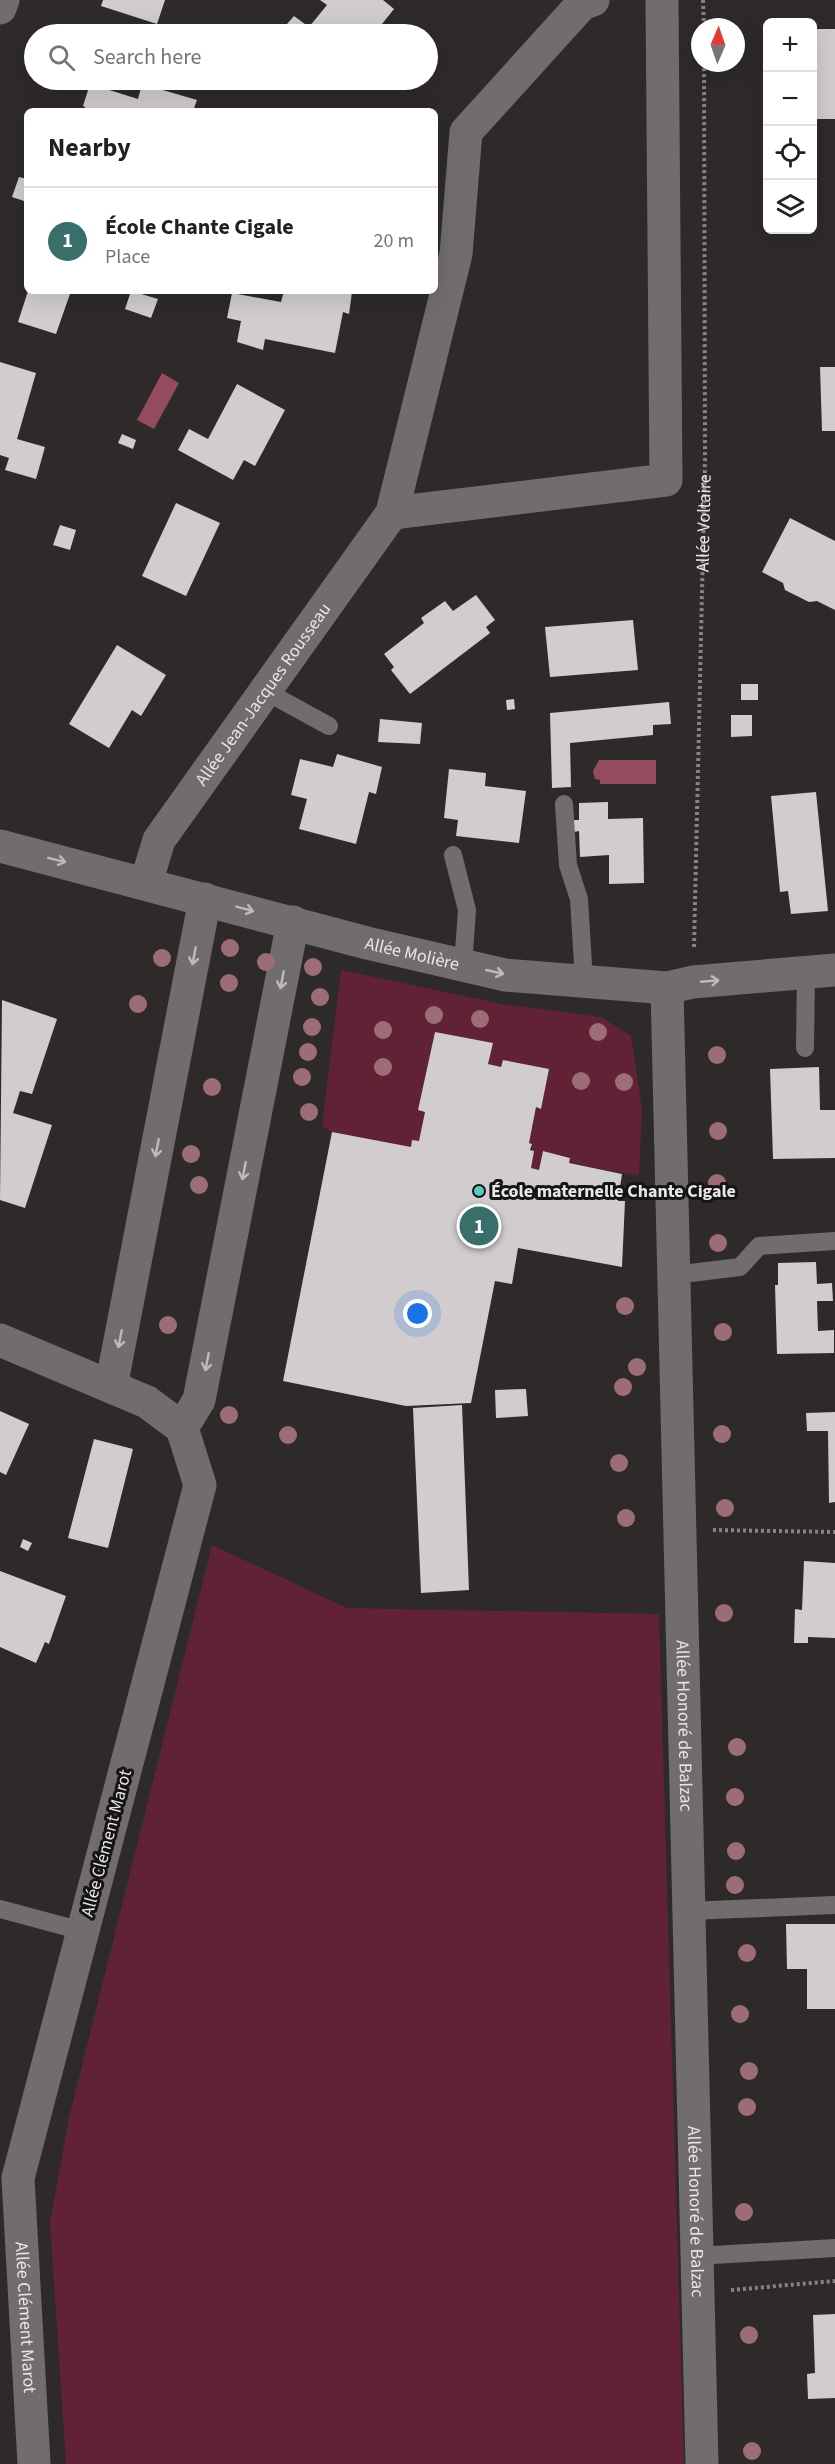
<!DOCTYPE html>
<html lang="en">
<head>
<meta charset="utf-8">
<style>
	body { margin:0; font-family:"Source Sans 3",sans-serif; background:#f2f2f2; color:#202124 }
	.controls { position:absolute; right:18px; top:18px; display:grid; overflow:hidden; border-radius:9px; box-shadow:0 6px 24px #0002 }
	.controls button { width:54px; height:54px; display:grid; place-items:center; padding:0; border:0; border-bottom:2px solid #e0e0e0; background:#fff; color:#202124; font:30px sans-serif }
	.compass { position:absolute; left:691px; top:18px; width:54px; height:54px; border-radius:50%; background:#fff; box-shadow:0 6px 24px #0002; rotate:2deg }
	.you { position:absolute; left:418px; top:1314px; width:21px; height:21px; margin:-15px; border:4px solid #fff; border-radius:50%; background:#1a73e8; box-shadow:0 0 0 9px #1a73e833 }
	.badge { display:grid; place-items:center; width:39px; height:39px; border-radius:50%; background:#396f6b; color:#fff; font-size:20px; font-weight:700 }
	.pin { position:absolute; translate:-50% -50%; border:3px solid #fff; box-shadow:0 2px 6px #0006 }
	.list { margin:0; padding:0; list-style:none }
	h2 { display:flex; justify-content:space-between; align-items:center; height:78px; margin:0; padding:0 24px; font-size:26px }
	h2 small { font-size:20px; font-weight:400; color:#757577 }
	.list li { display:grid; grid-template-columns:39px 1fr auto; gap:18px; align-items:center; box-sizing:border-box; height:108px; padding:0 24px; border-top:2px solid #e0e0e0 }
	.list b { display:block; font-size:22px; white-space:nowrap }
	.list p { margin:0; font-size:20px; white-space:nowrap; color:#757577 }
	.list em { font-size:20px; font-style:normal; color:#757577 }
	.icon { flex:none; width:33px; height:33px; fill:none; stroke:currentColor; stroke-width:2; stroke-linecap:round; stroke-linejoin:round }
	.map { position:relative; flex:none; width:835px; height:2464px; overflow:hidden }
	.search { position:absolute; background:#fff; box-shadow:0 6px 24px #0002; left:24px; top:24px; width:414px; height:66px; display:flex; align-items:center; gap:15px; box-sizing:border-box; padding:0 21px; border-radius:33px; color:#757577; font-size:22px }
	.panel { position:absolute; background:#fff; box-shadow:0 6px 24px #0002; left:24px; top:108px; width:414px; height:186px; border-radius:9px }
	.map>svg:first-child { display:block }
	.green { fill:#602234 }
	.water { fill:#944b5d }
	.building { fill:#d1cccd }
	.lines { fill:none; stroke-linecap:round; stroke-linejoin:round }
	.path { stroke:#868383; stroke-width:4; stroke-dasharray:3 3; stroke-linecap:butt }
	.service { stroke:#716c6d; stroke-width:18 }
	.minor { stroke:#716c6d; stroke-width:33 }
	.tree { fill:#9d6d76 }
	.oneway { stroke:#bfbbbc }
	.poi-dot { fill:#57cec1; stroke:#151313; stroke-width:2 }
	.labels { text-anchor:middle; stroke-width:6; stroke-linejoin:round; paint-order:stroke }
	.street-label { font-size:18px; fill:#e9e6e7; stroke:#151313 }
	.poi-label { font-size:18px; font-weight:bold; fill:#e9e6e7; stroke:#151313; text-anchor:start }
</style>
</head>
<body>
<div class="map">
<svg width="835" height="2464" viewBox="0 0 835 2464">
	<rect width="100%" height="100%" fill="#2e2a2a"/>
	<!-- green -->
	<path class="green" d="M 341,970 L 502,1004 L 601,1017 L 631,1036 L 642,1109 L 639,1176 L 569,1163 L 570,1157 L 543,1151 L 539,1170 L 531,1168 L 532,1144 L 529,1143 L 536,1107 L 541,1108 L 549,1070 L 503,1060 L 501,1067 L 488,1064 L 492,1043 L 435,1032 L 418,1110 L 425,1112 L 419,1141 L 413,1140 L 411,1147 L 332,1132 L 322,1126 Z
		M 212,1545 L 347,1608 L 659,1614 L 684,2464 L 66,2464 L 50,2222 L 69,2118 Z"/>
	<!-- water -->
	<path class="water" d="M 368,80 L 423,80 L 423,82 L 378,88 Z
		M 162,373 L 179,383 L 154,429 L 137,420 Z
		M 599,760 L 656,760 L 656,784 L 600,784 L 600,780 L 595,779 L 593,771 Z"/>
	<!-- building -->
	<path class="building" d="M 103,0 L 165,0 L 157,24 L 101,6 Z
		M 320,0 L 383,0 L 394,9 L 374,34 L 285,34 L 281,31 L 294,16 L 309,27 L 327,5 Z
		M 813,29 L 835,29 L 835,119 L 813,119 Z
		M 90,84 L 138,99 L 142,84 L 197,100 L 193,111 L 84,111 L 85,107 L 83,106 Z
		M 19,177 L 27,179 L 27,202 L 12,197 Z
		M 28,291 L 71,291 L 56,334 L 18,322 Z
		M 131,291 L 158,299 L 151,318 L 125,309 Z
		M 284,291 L 352,292 L 349,314 L 343,312 L 335,353 L 265,339 L 263,350 L 237,342 L 241,321 L 227,318 L 232,293 L 281,302 Z
		M 0,362 L 36,373 L 17,439 L 45,447 L 36,479 L 5,470 L 9,458 L 0,455 Z
		M 820,367 L 835,367 L 835,431 L 822,431 Z
		M 237,384 L 285,410 L 255,466 L 244,460 L 233,480 L 178,450 L 189,429 L 208,439 Z
		M 122,434 L 136,440 L 133,449 L 118,443 Z
		M 176,503 L 220,523 L 186,596 L 142,576 Z
		M 790,518 L 835,541 L 835,610 L 817,601 L 809,602 L 785,590 L 783,583 L 762,572 Z
		M 60,525 L 76,530 L 70,550 L 53,545 Z
		M 476,595 L 495,620 L 486,627 L 490,633 L 410,694 L 391,670 L 394,667 L 384,654 L 424,623 L 421,618 L 445,601 L 453,611 Z
		M 633,620 L 638,670 L 550,677 L 545,627 Z
		M 117,645 L 166,675 L 141,716 L 132,710 L 109,748 L 69,724 Z
		M 741,684 L 758,684 L 758,700 L 741,700 Z
		M 514,699 L 515,709 L 507,710 L 506,700 Z
		M 669,702 L 671,724 L 653,725 L 653,735 L 570,743 L 571,787 L 552,788 L 550,713 Z
		M 731,715 L 752,715 L 752,736 L 731,737 Z
		M 380,719 L 422,723 L 420,744 L 378,742 Z
		M 337,754 L 382,767 L 376,794 L 369,792 L 356,844 L 299,829 L 307,799 L 291,795 L 300,759 L 333,767 Z
		M 449,769 L 486,773 L 485,786 L 526,791 L 519,843 L 456,836 L 458,820 L 444,818 Z
		M 816,792 L 828,911 L 791,914 L 788,891 L 780,892 L 771,796 Z
		M 608,802 L 608,819 L 643,818 L 644,883 L 609,884 L 609,855 L 580,857 L 579,831 L 574,832 L 573,820 L 579,820 L 579,803 Z
		M 2,1000 L 57,1019 L 32,1094 L 20,1091 L 13,1113 L 52,1125 L 25,1208 L 0,1200 Z
		M 435,1032 L 493,1043 L 488,1064 L 501,1067 L 503,1060 L 549,1069 L 541,1109 L 536,1107 L 529,1143 L 532,1144 L 530,1150 L 534,1151 L 531,1168 L 539,1170 L 543,1151 L 570,1158 L 569,1163 L 622,1174 L 618,1201 L 625,1201 L 622,1267 L 518,1248 L 512,1284 L 495,1281 L 471,1403 L 406,1406 L 283,1381 L 332,1132 L 411,1147 L 412,1140 L 419,1141 L 425,1112 L 418,1110 Z
		M 819,1067 L 820,1110 L 835,1110 L 835,1158 L 773,1159 L 770,1069 Z
		M 816,1262 L 817,1284 L 832,1283 L 833,1301 L 817,1301 L 818,1331 L 834,1330 L 834,1353 L 777,1354 L 775,1285 L 778,1285 L 778,1263 Z
		M 526,1389 L 528,1416 L 496,1418 L 495,1390 Z
		M 462,1405 L 469,1590 L 421,1593 L 413,1408 Z
		M 0,1411 L 29,1424 L 6,1475 L 0,1472 Z
		M 835,1412 L 835,1502 L 829,1503 L 828,1431 L 807,1431 L 806,1413 Z
		M 94,1439 L 133,1449 L 108,1548 L 68,1538 Z
		M 23,1539 L 32,1543 L 28,1551 L 20,1547 Z
		M 804,1561 L 835,1563 L 835,1638 L 808,1637 L 808,1643 L 794,1643 L 795,1609 L 802,1610 Z
		M 0,1571 L 66,1596 L 49,1644 L 45,1642 L 36,1663 L 0,1647 Z
		M 786,1924 L 835,1924 L 835,2009 L 807,2009 L 807,1969 L 787,1969 Z
		M 835,2314 L 835,2398 L 808,2399 L 807,2374 L 815,2373 L 813,2315 Z"/>
	<g class="lines">
		<!-- path -->
		<g class="path">
			<path d="M 703,0 L 704,27"/>
			<path id="s1" d="M 694,947 L 705,460 L 704,63"/>
			<path d="M 713,1530 L 835,1532"/>
			<path d="M 731,2290 L 835,2281"/>
		</g>
		<!-- service -->
		<path class="service" d="M 265,691 L 329,726
			M 564,804 L 568,865 L 579,899 L 584,981
			M 453,855 L 467,910 L 463,965
			M 805,1048 L 806,973
			M 674,1275 L 740,1267 L 759,1246 L 835,1241
			M 0,1909 L 82,1931
			M 688,1911 L 834,1905
			M 696,2256 L 835,2248"/>
		<!-- minor -->
		<g class="minor">
			<path d="M 0,8 L 3,0"/>
			<path d="M 392,513 L 666,480 L 662,0"/>
			<path id="s2" d="M 0,846 L 367,943 L 505,975 L 667,988 L 693,982 L 835,970"/>
			<path id="s3" d="M 146,883 L 159,840 L 392,513 L 456,254 L 466,132 L 582,4 L 593,0"/>
			<path id="s4" d="M 667,988 L 702,2464"/>
			<path id="s5" d="M 0,1340 L 147,1402 L 182,1428 L 200,1485 L 18,2178 L 34,2464"/>
			<path d="M 111,1387 L 205,899"/>
			<path d="M 182,1428 L 199,1400 L 293,922"/>
		</g>
	</g>
	<!-- trees -->
	<g class="tree">
		<circle cx="230" cy="948" r="9"/>
		<circle cx="162" cy="958" r="9"/>
		<circle cx="266" cy="962" r="9"/>
		<circle cx="313" cy="967" r="9"/>
		<circle cx="229" cy="983" r="9"/>
		<circle cx="320" cy="997" r="9"/>
		<circle cx="138" cy="1004" r="9"/>
		<circle cx="434" cy="1015" r="9"/>
		<circle cx="480" cy="1019" r="9"/>
		<circle cx="312" cy="1027" r="9"/>
		<circle cx="383" cy="1030" r="9"/>
		<circle cx="598" cy="1032" r="9"/>
		<circle cx="308" cy="1052" r="9"/>
		<circle cx="717" cy="1055" r="9"/>
		<circle cx="383" cy="1067" r="9"/>
		<circle cx="302" cy="1077" r="9"/>
		<circle cx="581" cy="1081" r="9"/>
		<circle cx="624" cy="1082" r="9"/>
		<circle cx="212" cy="1087" r="9"/>
		<circle cx="309" cy="1112" r="9"/>
		<circle cx="718" cy="1131" r="9"/>
		<circle cx="191" cy="1154" r="9"/>
		<circle cx="717" cy="1183" r="9"/>
		<circle cx="199" cy="1185" r="9"/>
		<circle cx="718" cy="1243" r="9"/>
		<circle cx="625" cy="1306" r="9"/>
		<circle cx="168" cy="1325" r="9"/>
		<circle cx="723" cy="1332" r="9"/>
		<circle cx="637" cy="1367" r="9"/>
		<circle cx="623" cy="1387" r="9"/>
		<circle cx="229" cy="1415" r="9"/>
		<circle cx="722" cy="1434" r="9"/>
		<circle cx="288" cy="1435" r="9"/>
		<circle cx="619" cy="1463" r="9"/>
		<circle cx="725" cy="1508" r="9"/>
		<circle cx="626" cy="1518" r="9"/>
		<circle cx="724" cy="1613" r="9"/>
		<circle cx="737" cy="1747" r="9"/>
		<circle cx="735" cy="1797" r="9"/>
		<circle cx="736" cy="1851" r="9"/>
		<circle cx="735" cy="1885" r="9"/>
		<circle cx="747" cy="1953" r="9"/>
		<circle cx="740" cy="2014" r="9"/>
		<circle cx="749" cy="2071" r="9"/>
		<circle cx="747" cy="2107" r="9"/>
		<circle cx="744" cy="2212" r="9"/>
		<circle cx="749" cy="2335" r="9"/>
		<circle cx="752" cy="2451" r="9"/>
	</g>
	<!-- one-way arrows -->
	<defs><path id="oneway-shaft" d="M-6 0H5M1.5-3L5.5 0L1.5 3" fill="none" stroke-width="1.6" stroke-linecap="round" stroke-linejoin="round" transform="scale(1.5)"/></defs>
	<g class="oneway">
		<use href="#oneway-shaft" transform="translate(57 860) rotate(14)"/>
		<use href="#oneway-shaft" transform="translate(245 909) rotate(15)"/>
		<use href="#oneway-shaft" transform="translate(194 956) rotate(101)"/>
		<use href="#oneway-shaft" transform="translate(495 972) rotate(13)"/>
		<use href="#oneway-shaft" transform="translate(282 980) rotate(101)"/>
		<use href="#oneway-shaft" transform="translate(710 981) rotate(-5)"/>
		<use href="#oneway-shaft" transform="translate(157 1148) rotate(101)"/>
		<use href="#oneway-shaft" transform="translate(244 1171) rotate(101)"/>
		<use href="#oneway-shaft" transform="translate(120 1339) rotate(101)"/>
		<use href="#oneway-shaft" transform="translate(207 1362) rotate(101)"/>
	</g>
	<!-- markers -->
	<circle class="poi-dot" cx="479" cy="1191" r="6"/>
	<g class="labels">
		<!-- street labels -->
		<g class="street-label">
			<text dy="6" stroke="none"><textPath href="#s1" startOffset="424">Allée Voltaire</textPath></text>
			<text dy="6" stroke="none"><textPath href="#s3" startOffset="224">Allée Jean-Jacques Rousseau</textPath></text>
			<text dy="6" stroke="none"><textPath href="#s2" startOffset="426">Allée Molière</textPath></text>
			<text dy="6" stroke="none"><textPath href="#s4" startOffset="738">Allée Honoré de Balzac</textPath></text>
			<text transform="translate(106 1843) rotate(-75)" y="6">Allée Clément Marot</text>
			<text dy="6" stroke="none"><textPath href="#s4" startOffset="1224">Allée Honoré de Balzac</textPath></text>
			<text dy="6" stroke="none"><textPath href="#s5" startOffset="1119">Allée Clément Marot</textPath></text>
		</g>
		<!-- poi labels -->
		<g class="poi-label">
			<text x="491" y="1197">École maternelle Chante Cigale</text>
		</g>
	</g>
</svg>
<div class="controls">
<button>+</button>
<button>−</button>
<button><svg class="icon" aria-label="locate" viewBox="0 0 24 24"><circle cx="12" cy="12" r="6"/><path d="M12 2v4M12 18v4M2 12h4M18 12h4"/></svg></button>
<button><svg class="icon" aria-label="layers" viewBox="0 0 24 24"><path d="M12 4l9 5-9 5-9-5zM3 14l9 5 9-5"/></svg></button>
</div>
<svg class="compass" viewBox="-18 -18 36 36"><path d="M0-13l5 13h-10z" fill="#e53935"/><path d="M0 13l5-13h-10z" fill="#757577"/></svg>
<div class="you"></div>
<div class="pin badge" style="left:479px;top:1226px">1</div>
<div class="search"><svg class="icon" aria-label="search" viewBox="0 0 24 24"><circle cx="10" cy="10" r="6"/><path d="M15 15l6 6"/></svg>Search here</div>
<section class="panel">
<h2>Nearby<small></small></h2>
<ul class="list">
<li><span class="badge">1</span><div><b>École Chante Cigale</b><p>Place</p></div><em>20 m</em></li>
</ul>
</section>
</div>
</body>
</html>
